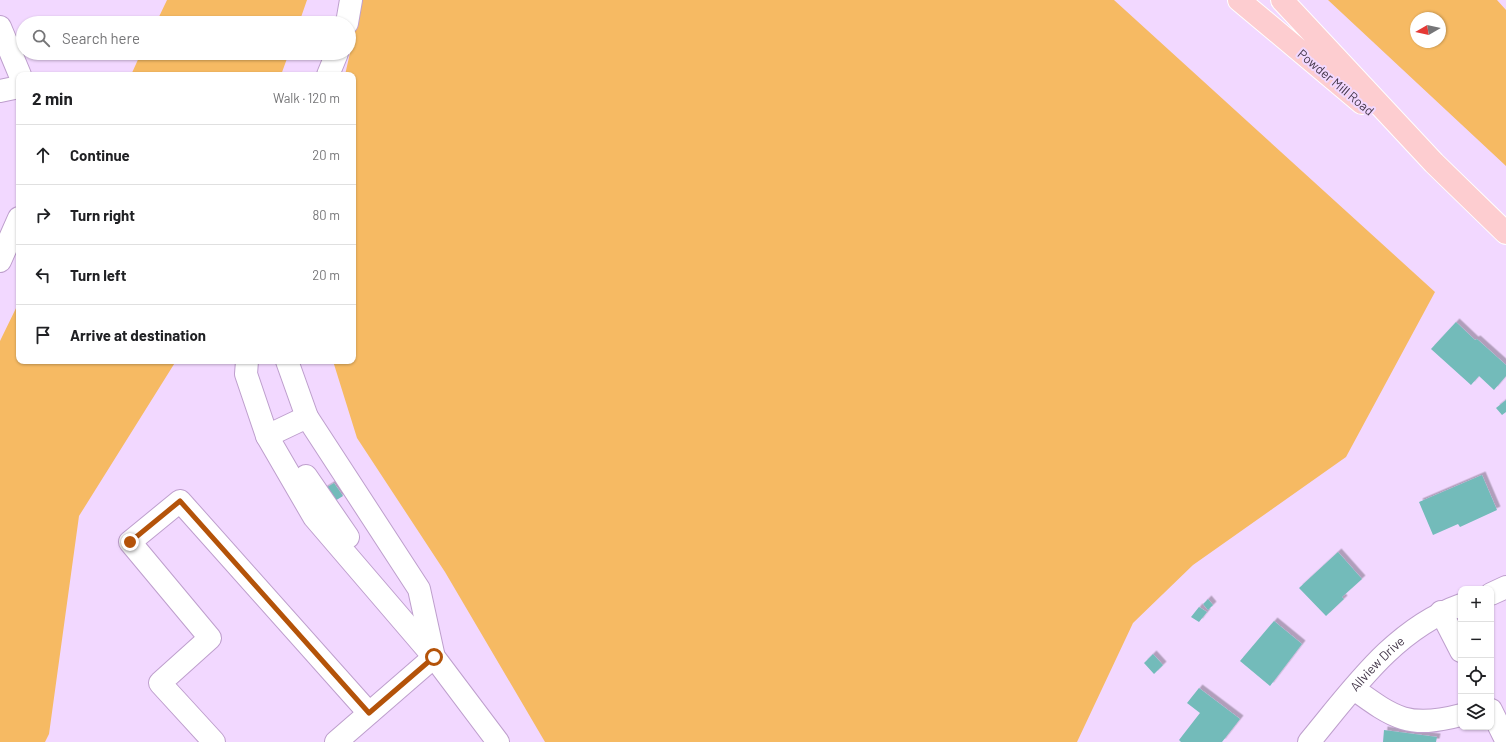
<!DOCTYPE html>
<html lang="en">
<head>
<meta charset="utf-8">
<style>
	body { margin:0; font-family:Barlow,sans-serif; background:#f6f6f6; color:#202124 }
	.controls { position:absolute; right:12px; bottom:12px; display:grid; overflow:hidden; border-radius:8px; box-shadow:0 1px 3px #0004 }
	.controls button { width:36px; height:36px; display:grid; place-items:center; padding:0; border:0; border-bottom:1px solid #e0e0e0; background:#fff; color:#202124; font:20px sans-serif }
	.compass { position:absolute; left:1410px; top:12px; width:36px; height:36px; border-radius:50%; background:#fff; box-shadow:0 1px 3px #0004; rotate:261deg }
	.stop { position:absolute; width:12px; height:12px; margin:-9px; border:3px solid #b45309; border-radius:50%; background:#fff }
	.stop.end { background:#b45309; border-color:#fff; box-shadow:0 1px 4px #0008 }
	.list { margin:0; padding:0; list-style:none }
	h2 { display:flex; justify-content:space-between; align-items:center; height:52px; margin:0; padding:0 16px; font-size:17px }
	h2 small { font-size:13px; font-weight:400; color:#757577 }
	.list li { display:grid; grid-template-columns:26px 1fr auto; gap:12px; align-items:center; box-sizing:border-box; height:60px; padding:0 16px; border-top:1px solid #e0e0e0 }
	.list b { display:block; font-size:15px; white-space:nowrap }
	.list em { font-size:13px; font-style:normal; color:#757577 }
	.icon { flex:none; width:22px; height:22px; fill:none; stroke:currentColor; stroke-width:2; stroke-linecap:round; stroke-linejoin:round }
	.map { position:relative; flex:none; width:1506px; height:742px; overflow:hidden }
	.search { position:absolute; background:#fff; box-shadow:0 1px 3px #0004; left:16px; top:16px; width:340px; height:44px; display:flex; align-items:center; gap:10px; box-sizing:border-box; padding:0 14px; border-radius:22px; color:#757577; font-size:15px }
	.panel { position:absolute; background:#fff; box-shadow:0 1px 3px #0004; left:16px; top:72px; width:340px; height:292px; border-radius:8px }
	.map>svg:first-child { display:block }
	.green { fill:#f6ba63; fill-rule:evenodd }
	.building { fill:#73bbba; filter:url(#shadow) }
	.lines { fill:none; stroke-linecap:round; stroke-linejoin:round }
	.minor-casing { stroke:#be9fcd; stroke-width:24 }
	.major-casing { stroke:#fff; stroke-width:24 }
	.minor { stroke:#fff; stroke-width:22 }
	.major { stroke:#fdcdd0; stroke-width:22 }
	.route { stroke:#b45309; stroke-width:5 }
	.labels { text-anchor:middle; stroke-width:4; stroke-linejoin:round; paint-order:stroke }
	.street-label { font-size:13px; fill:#433649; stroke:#f2d8ff }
</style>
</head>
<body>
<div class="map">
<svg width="1506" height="742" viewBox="0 0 1506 742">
	<defs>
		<filter id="shadow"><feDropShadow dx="3.5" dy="-3.5" stdDeviation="0" flood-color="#0004"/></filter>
	</defs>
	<rect width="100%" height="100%" fill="#f2d8ff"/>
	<!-- green -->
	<path class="green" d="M 167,0 L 307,0 L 299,23 L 156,23 Z
		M 362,0 L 1114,0 L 1435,292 L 1346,457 L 1193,565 L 1133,623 L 1077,742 L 545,742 L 445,572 L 357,438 L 333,361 L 353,361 L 353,75 L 345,75 Z
		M 1328,0 L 1497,0 L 1506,10 L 1506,166 ZM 1416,18 L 1440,18 L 1440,42 L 1416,42 Z
		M 141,53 L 289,53 L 281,75 L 131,75 Z
		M 19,302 L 19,361 L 176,361 L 79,516 L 49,734 L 45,742 L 0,742 L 0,341 Z"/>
	<!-- building -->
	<path class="building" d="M 1456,322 L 1475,340 L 1477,339 L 1506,365 L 1506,376 L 1494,390 L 1479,376 L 1471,385 L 1431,349 Z
		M 1506,400 L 1506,412 L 1502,415 L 1496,408 Z
		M 1482,475 L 1497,510 L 1460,527 L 1458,524 L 1433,535 L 1419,502 Z
		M 334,483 L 343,496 L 330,504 L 321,491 Z
		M 1338,552 L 1362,579 L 1342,597 L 1344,599 L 1326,616 L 1299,588 Z
		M 1208,599 L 1213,605 L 1208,610 L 1203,604 Z
		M 1199,607 L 1207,612 L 1199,622 L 1191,617 Z
		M 1274,621 L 1302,644 L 1270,686 L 1240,661 Z
		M 1153,654 L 1163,665 L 1154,674 L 1144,663 Z
		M 1199,688 L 1240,719 L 1222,742 L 1181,742 L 1179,740 L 1200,713 L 1187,703 Z
		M 1384,730 L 1437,737 L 1436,742 L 1383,742 Z"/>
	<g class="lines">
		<defs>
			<g id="minor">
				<path d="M 347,23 L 351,0"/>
				<path d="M 0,27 L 20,75"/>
				<path d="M 328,75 L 337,53"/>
				<path d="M 0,91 L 19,87"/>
				<path d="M 0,261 L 19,218"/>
				<path d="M 247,361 L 246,374 L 267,436 L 314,517 L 434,657 L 498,742"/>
				<path d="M 287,361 L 307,417 L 419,589 L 433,653"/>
				<path d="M 267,436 L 307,417"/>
				<path d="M 306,476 L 348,537"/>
				<path d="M 1491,594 L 1506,587"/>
				<path d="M 1441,612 L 1461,651"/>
				<path d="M 1354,689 C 1394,718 1409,729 1461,715"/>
				<path d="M 1491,710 L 1506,740"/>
				<path d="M 214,742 L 160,683 L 210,638 L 130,542 L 180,501 L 369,713"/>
				<path d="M 336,742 L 434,657"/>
				<path id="s1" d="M 1309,742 C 1353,689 1394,629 1461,605"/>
			</g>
			<path id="major" d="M 1239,0 L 1362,103
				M 1282,0 L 1434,163 L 1506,233"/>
		</defs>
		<!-- minor casing -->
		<use href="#minor" class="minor-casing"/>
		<!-- major casing -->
		<use href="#major" class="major-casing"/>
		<!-- minor -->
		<use href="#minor" class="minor"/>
		<!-- major -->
		<use href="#major" class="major"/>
	</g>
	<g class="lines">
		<!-- route -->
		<path class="route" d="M 130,542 L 180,501 L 369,713 L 434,657"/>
	</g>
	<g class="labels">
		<!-- street labels -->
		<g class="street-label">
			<text transform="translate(1336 82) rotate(40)" y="5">Powder Mill Road</text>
			<text dy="5" stroke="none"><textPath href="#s1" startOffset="104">Allview Drive</textPath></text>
		</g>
	</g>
</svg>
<div class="controls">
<button>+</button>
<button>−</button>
<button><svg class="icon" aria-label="locate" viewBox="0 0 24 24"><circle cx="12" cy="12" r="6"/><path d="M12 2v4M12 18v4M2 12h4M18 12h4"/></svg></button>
<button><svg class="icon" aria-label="layers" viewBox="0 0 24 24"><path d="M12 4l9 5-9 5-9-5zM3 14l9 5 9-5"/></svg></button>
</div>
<svg class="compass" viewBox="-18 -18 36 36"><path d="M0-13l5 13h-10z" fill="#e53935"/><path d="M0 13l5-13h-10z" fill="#757577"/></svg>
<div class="stop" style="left:434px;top:657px"></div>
<div class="stop end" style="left:130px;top:542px"></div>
<div class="search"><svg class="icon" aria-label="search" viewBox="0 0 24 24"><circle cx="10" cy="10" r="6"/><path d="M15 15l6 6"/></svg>Search here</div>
<section class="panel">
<h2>2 min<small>Walk · 120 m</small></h2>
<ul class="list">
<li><svg class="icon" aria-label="ahead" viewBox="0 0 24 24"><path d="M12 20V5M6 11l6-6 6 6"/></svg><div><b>Continue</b></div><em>20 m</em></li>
<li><svg class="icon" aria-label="right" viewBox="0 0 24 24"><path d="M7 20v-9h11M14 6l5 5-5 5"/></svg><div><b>Turn right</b></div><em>80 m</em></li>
<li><svg class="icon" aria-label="left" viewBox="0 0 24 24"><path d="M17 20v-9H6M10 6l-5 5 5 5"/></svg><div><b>Turn left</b></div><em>20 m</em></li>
<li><svg class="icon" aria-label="arrive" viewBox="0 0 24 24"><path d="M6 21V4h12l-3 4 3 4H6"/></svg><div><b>Arrive at destination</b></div></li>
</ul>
</section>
</div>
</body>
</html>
